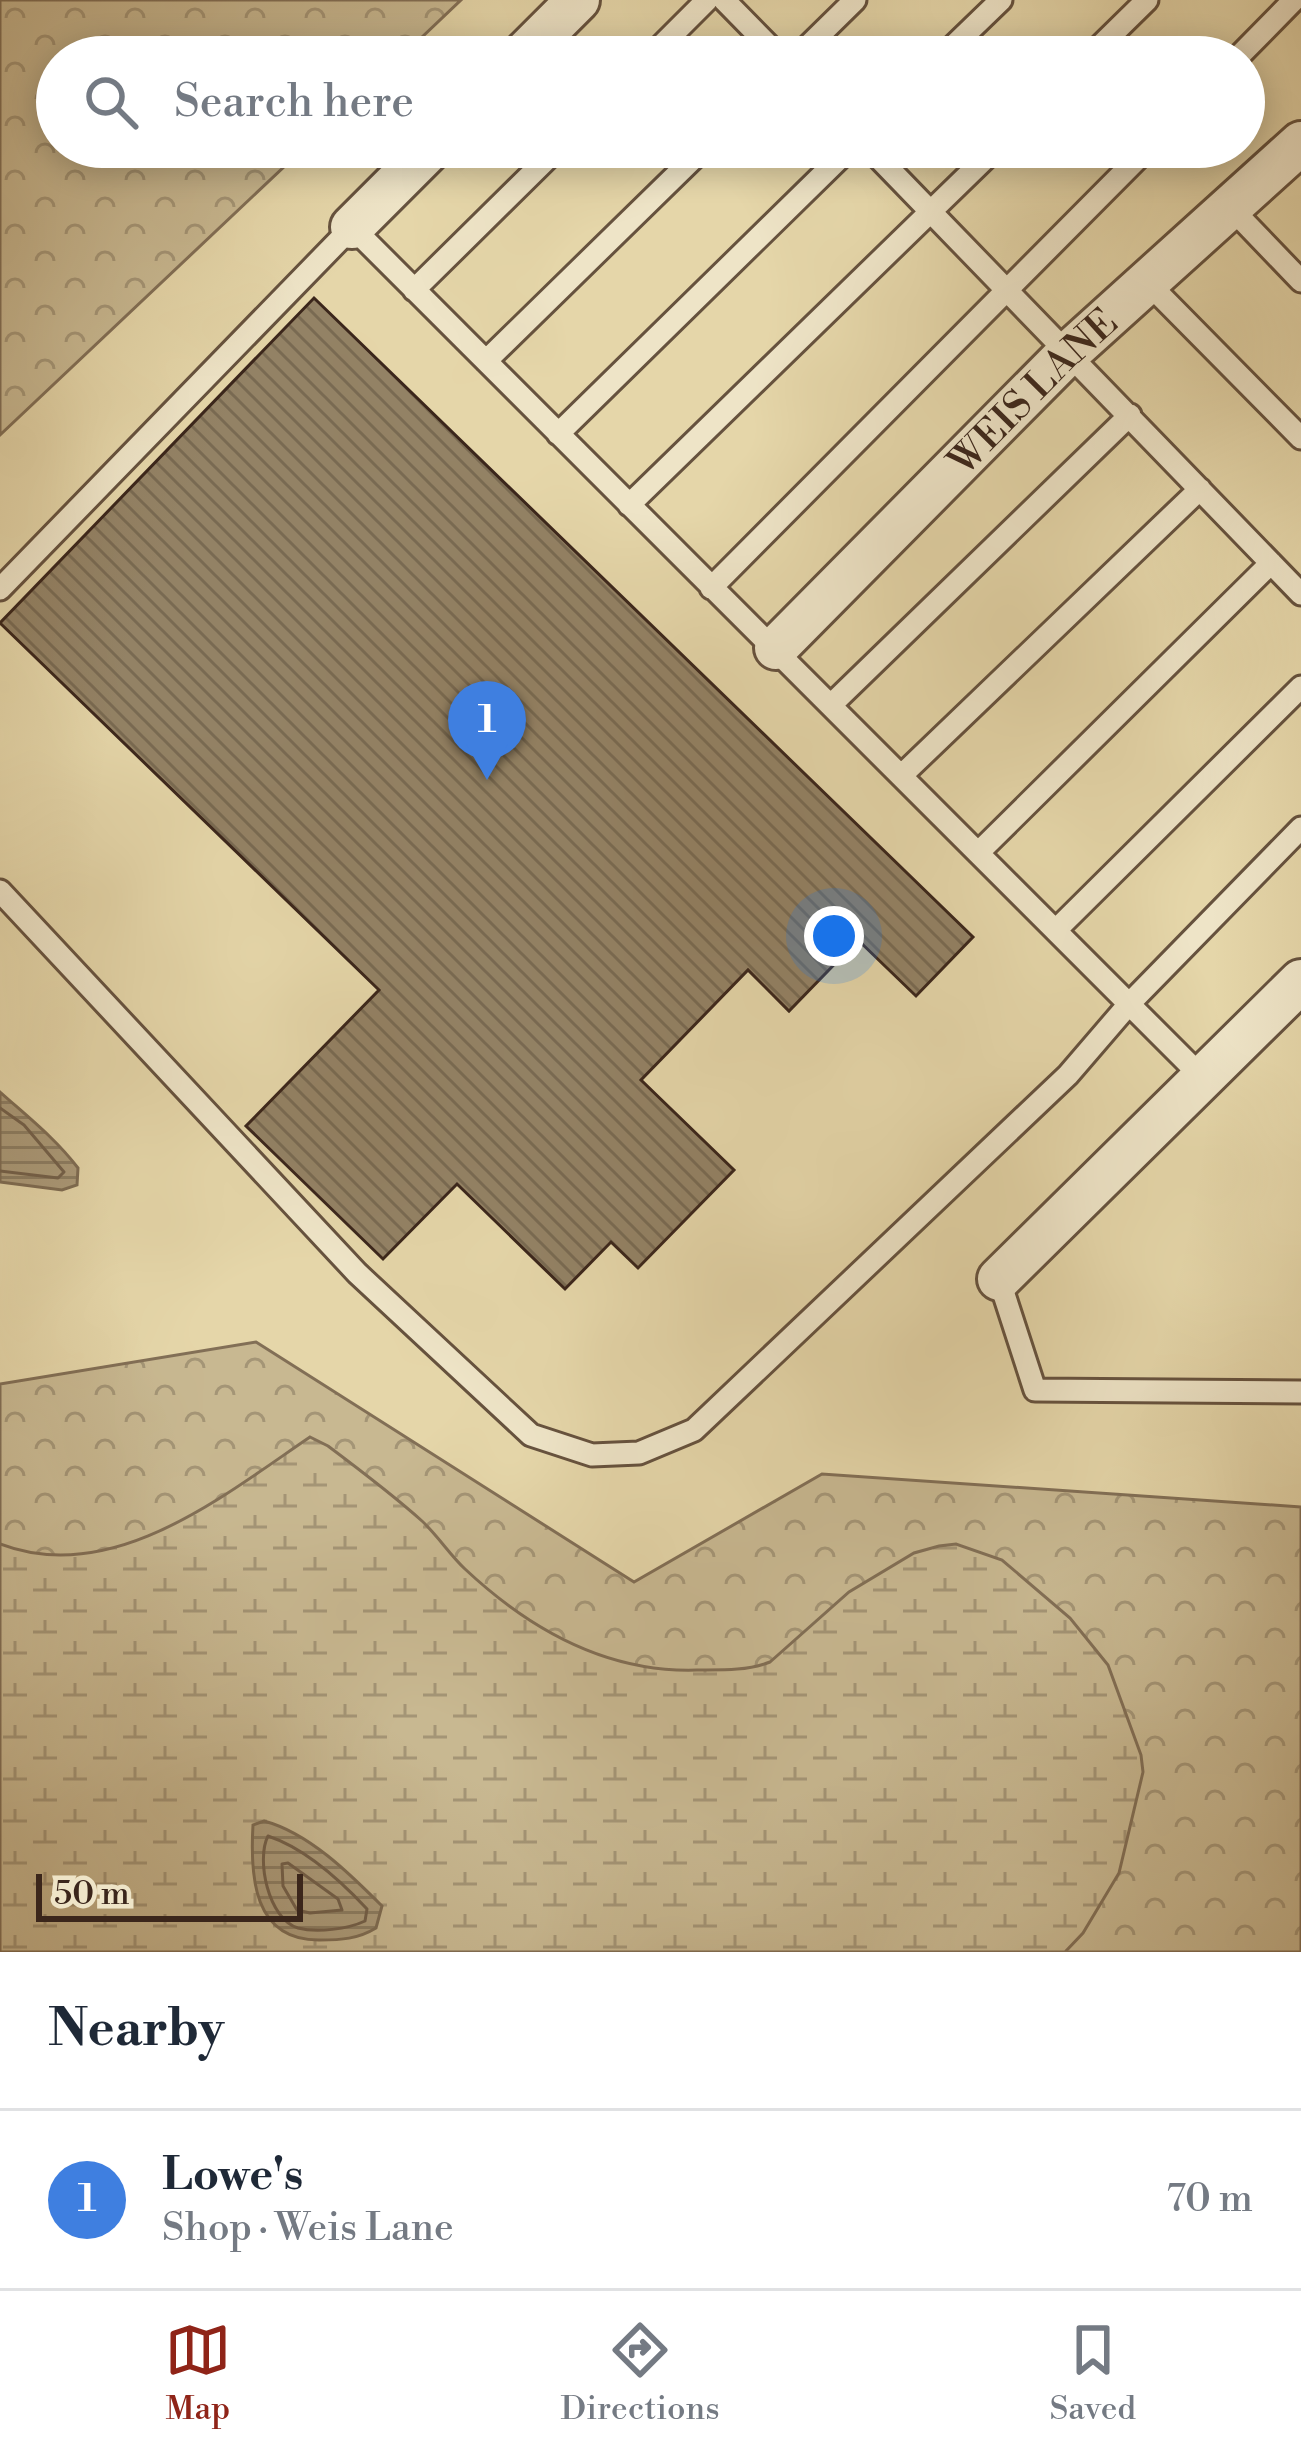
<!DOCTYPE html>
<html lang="en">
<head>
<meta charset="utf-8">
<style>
	body { margin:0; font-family:"Libre Bodoni",serif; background:#f2f2f3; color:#1f2937 }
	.scale { position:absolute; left:36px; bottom:30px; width:267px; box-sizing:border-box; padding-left:12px; border:6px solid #3b261b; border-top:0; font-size:33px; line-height:42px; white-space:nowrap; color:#3b261b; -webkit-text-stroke:9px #eee4c7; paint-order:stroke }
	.you { position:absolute; left:834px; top:936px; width:42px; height:42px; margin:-30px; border:9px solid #fff; border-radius:50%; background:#1a73e8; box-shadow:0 0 0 18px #1a73e833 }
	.badge { display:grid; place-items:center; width:78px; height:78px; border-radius:50%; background:#8f2418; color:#fff; font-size:39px; font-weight:700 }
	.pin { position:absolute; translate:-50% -99px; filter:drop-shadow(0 3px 6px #0008) }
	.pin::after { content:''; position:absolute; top:63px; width:42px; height:36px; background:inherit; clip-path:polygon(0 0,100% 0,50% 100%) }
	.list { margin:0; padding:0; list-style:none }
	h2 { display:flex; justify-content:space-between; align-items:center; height:156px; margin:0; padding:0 48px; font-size:51px }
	h2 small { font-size:39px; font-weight:400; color:#747a83 }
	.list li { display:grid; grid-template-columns:78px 1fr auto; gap:36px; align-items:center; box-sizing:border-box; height:180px; padding:0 48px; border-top:3px solid #e0e1e3 }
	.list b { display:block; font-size:45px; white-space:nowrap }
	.list p { margin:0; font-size:39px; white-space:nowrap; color:#747a83 }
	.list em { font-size:39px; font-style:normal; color:#747a83 }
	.icon { flex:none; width:66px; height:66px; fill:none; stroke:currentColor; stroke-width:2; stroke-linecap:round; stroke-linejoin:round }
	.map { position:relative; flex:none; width:1301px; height:1952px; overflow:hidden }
	.search { position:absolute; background:#fff; box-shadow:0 6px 30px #0003; left:36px; right:36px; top:36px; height:132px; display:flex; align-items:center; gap:30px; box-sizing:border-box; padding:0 42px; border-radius:66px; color:#747a83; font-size:45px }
	.sheet { height:336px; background:#fff }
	nav { display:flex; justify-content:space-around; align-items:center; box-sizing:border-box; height:168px; border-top:3px solid #e0e1e3; background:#fff; font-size:33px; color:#747a83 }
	nav a { display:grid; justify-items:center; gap:6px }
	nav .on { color:#8f2418 }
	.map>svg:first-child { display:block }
	.forest { fill:url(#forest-crowns); stroke:#826f56; stroke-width:3 }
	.wetland { fill:url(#wetland-marsh); stroke:#826f56; stroke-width:3 }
	.water { fill:url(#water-rules); stroke:#7e6c53; stroke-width:3 }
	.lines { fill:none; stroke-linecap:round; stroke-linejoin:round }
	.shore { stroke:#73604a; stroke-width:3 }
	.building { fill:url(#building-back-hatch); stroke:#3b261b; stroke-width:3 }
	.service-casing { stroke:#66523e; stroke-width:27 }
	.minor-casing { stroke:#66523e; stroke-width:48 }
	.service { stroke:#eee4c7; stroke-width:21 }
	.minor { stroke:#eee4c7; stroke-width:42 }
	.labels { text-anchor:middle; stroke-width:9; stroke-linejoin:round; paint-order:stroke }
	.street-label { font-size:39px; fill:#3b261b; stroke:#eee4c7 }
</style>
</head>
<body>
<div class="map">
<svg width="1301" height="1952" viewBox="0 0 1301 1952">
	<defs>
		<pattern id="forest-crowns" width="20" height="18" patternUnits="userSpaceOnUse" patternTransform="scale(3)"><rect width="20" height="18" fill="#c8b891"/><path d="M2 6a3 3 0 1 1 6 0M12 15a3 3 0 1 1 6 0" fill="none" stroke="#a49576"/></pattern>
		<pattern id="wetland-marsh" width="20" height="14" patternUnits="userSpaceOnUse" patternTransform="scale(3)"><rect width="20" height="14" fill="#c8b891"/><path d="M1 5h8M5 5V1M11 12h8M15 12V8" fill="none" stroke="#a49576"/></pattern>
		<pattern id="water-rules" width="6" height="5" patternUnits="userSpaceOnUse" patternTransform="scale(3)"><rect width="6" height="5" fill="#ab9a79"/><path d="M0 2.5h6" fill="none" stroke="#8c7d62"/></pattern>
		<pattern id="building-back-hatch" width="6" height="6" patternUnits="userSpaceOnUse" patternTransform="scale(3)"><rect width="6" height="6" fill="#938265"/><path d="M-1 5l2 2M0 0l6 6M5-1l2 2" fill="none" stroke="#796a52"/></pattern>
	</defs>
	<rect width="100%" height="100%" fill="#e5d6a9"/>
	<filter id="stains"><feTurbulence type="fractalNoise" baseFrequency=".00167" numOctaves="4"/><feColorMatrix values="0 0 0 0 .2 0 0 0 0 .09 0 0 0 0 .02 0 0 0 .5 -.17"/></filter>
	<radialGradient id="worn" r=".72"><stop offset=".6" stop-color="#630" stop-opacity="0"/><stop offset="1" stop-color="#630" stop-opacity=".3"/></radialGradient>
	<!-- forest -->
	<path class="forest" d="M 0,0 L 461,0 L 401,57 L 57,57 L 57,147 L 305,147 L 0,435 Z
		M 256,1342 L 634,1582 L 822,1474 L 1301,1507 L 1301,1952 L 0,1952 L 0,1384 Z"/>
	<!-- wetland -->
	<path class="wetland" d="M 310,1437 L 328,1446 C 360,1470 392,1494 422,1521 C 438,1536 450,1555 465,1569 C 529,1629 607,1673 697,1670 C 721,1670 747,1671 770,1662 L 849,1592 L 914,1553 L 939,1546 L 956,1544 L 1002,1560 L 1070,1618 L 1108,1665 L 1141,1755 L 1143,1772 L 1119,1873 L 1083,1933 L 1065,1952 L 0,1952 L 0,1544 C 112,1587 223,1496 310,1437 Z"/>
	<!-- water -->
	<path class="water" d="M 0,1092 C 28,1117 55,1138 78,1168 L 77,1185 L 62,1190 L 0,1182 Z
		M 264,1821 C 309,1833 350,1874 382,1906 L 376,1928 C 358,1939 341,1940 320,1940 C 253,1941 250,1876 253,1825 Z"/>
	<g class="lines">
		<!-- shore -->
		<path class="shore" d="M 0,1108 L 24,1125 L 64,1172 L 58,1178 L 0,1171
			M 268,1836 C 304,1848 341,1881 367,1909 L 365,1921 C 348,1929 317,1933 298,1928 C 268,1919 256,1859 268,1836 Z
			M 282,1864 L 288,1863 L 338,1899 L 342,1910 L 310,1913 L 297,1910 L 283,1886 Z"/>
	</g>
	<!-- building -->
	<path class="building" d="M 314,298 L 973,937 L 916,996 L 858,940 L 789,1011 L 748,970 L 641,1080 L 734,1170 L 638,1268 L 611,1242 L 565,1289 L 457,1184 L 383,1259 L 246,1126 L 379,990 L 0,623 Z"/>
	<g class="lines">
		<defs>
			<path id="service" d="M 724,0 L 780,57
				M 650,57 L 707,0
				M 797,57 L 855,0
				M 942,57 L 1001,0
				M 1089,57 L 1147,0
				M 1238,57 L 1294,0
				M 868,147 L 1301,594
				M 1230,207 L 1301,281
				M 1147,282 L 1301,438
				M 414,290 L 559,147
				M 486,361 L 705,147
				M 558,434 L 851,147
				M 629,505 L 997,147
				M 711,588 L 1149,147
				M 0,589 L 352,227 L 1203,1078
				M 832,704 L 1130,415
				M 902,775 L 1200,489
				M 979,852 L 1271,563
				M 0,891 L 357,1273 L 531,1435 L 592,1455 L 639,1453 L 694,1430 L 1068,1075 L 1129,1004 L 1301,828
				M 1056,930 L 1301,687
				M 999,1279 L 1035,1390 L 1301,1392"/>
			<g id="minor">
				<path d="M 521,57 L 578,0"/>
				<path d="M 352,227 L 432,147"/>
				<path id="s1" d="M 776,648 L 1063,358 L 1301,143"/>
				<path d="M 999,1279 L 1301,981"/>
			</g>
		</defs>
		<!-- service casing -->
		<use href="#service" class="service-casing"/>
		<!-- minor casing -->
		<use href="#minor" class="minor-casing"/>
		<!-- service -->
		<use href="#service" class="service"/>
		<!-- minor -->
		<use href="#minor" class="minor"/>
	</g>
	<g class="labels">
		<!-- street labels -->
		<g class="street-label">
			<text dy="14" stroke="none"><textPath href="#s1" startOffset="363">WEIS LANE</textPath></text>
		</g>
	</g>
	<rect width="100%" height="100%" filter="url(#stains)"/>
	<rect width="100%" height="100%" fill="url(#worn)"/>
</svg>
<div class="scale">50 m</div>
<div class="you"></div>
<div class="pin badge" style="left:487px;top:780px;background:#3f7fe0">1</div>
<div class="search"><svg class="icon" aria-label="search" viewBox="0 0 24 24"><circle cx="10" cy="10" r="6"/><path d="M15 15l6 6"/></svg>Search here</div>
</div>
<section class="sheet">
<h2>Nearby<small></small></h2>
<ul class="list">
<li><span class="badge" style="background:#3f7fe0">1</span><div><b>Lowe's</b><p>Shop · Weis Lane</p></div><em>70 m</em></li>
</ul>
</section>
<nav>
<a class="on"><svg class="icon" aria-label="map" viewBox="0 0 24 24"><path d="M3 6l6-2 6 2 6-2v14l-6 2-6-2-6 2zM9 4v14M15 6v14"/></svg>Map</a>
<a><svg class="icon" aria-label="directions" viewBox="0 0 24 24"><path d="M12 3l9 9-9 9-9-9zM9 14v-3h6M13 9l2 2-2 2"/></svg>Directions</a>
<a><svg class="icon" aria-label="saved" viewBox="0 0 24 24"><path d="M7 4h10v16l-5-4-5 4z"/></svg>Saved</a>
</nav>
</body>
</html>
